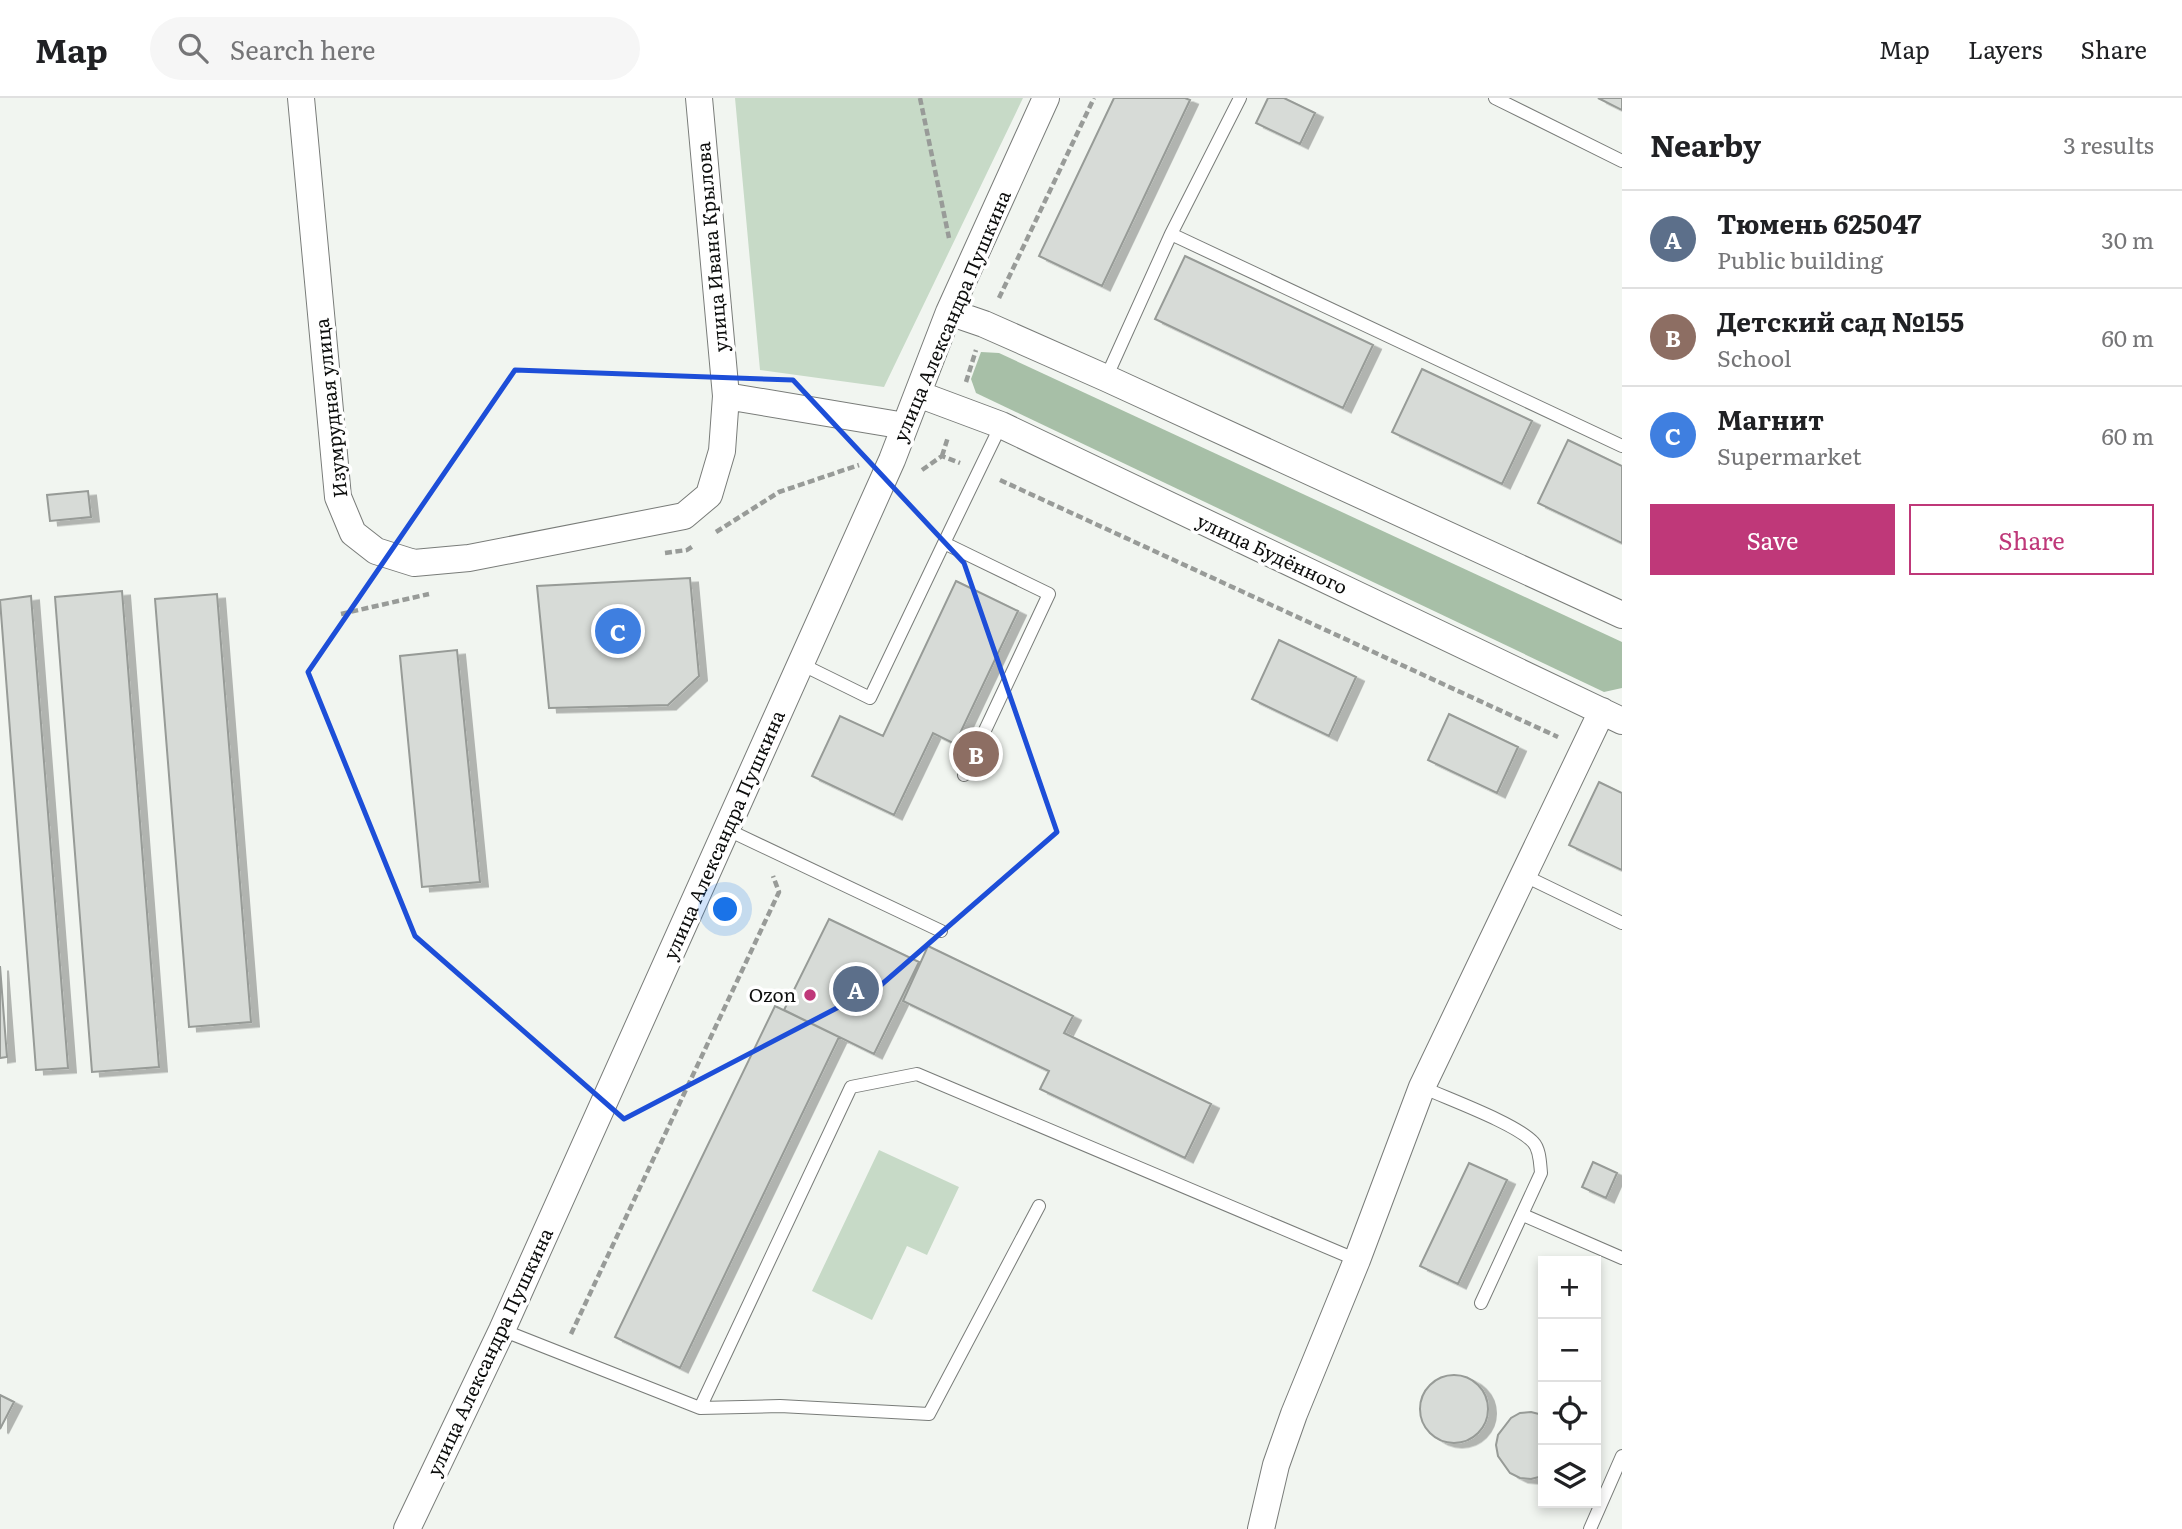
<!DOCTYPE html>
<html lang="en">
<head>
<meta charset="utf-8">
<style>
	body { margin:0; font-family:Literata,serif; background:#f6f6f6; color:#202124 }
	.controls { position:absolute; right:21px; bottom:21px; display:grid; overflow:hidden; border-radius:0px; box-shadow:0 4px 10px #0003 }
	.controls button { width:63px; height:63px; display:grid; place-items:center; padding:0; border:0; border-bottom:2px solid #e0e0e0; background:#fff; color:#202124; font:35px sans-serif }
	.you { position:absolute; left:726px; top:812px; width:24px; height:24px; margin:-18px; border:5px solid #fff; border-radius:50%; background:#1a73e8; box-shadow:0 0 0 10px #1a73e833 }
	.badge { display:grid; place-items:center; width:46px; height:46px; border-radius:50%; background:#bf3879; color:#fff; font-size:23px; font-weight:700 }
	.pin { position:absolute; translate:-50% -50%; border:4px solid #fff; box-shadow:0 2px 7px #0006 }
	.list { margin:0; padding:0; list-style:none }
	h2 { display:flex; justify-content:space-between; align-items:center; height:91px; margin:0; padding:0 28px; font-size:30px }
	h2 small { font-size:23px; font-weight:400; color:#757577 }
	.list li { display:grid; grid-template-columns:46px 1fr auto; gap:21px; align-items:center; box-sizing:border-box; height:98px; padding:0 28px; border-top:2px solid #e0e0e0 }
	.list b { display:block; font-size:26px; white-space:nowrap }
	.list p { margin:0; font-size:23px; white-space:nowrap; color:#757577 }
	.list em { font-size:23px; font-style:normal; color:#757577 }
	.actions { display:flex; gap:14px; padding:21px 28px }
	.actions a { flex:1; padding:16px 0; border:2px solid #bf3879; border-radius:0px; text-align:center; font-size:24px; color:#bf3879 }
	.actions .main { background:#bf3879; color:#fff }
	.icon { flex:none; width:38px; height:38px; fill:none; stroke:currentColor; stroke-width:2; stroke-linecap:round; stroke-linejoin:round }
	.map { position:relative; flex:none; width:1622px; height:1431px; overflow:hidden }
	header { display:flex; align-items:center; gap:42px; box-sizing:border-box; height:98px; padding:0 35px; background:#fff; border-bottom:2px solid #e0e0e0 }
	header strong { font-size:33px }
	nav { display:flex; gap:38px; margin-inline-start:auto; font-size:24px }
	.search { width:490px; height:63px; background:#f6f6f6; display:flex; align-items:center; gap:18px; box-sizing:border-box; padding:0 24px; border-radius:38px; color:#757577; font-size:26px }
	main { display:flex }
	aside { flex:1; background:#fff }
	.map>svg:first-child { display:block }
	.green { fill:#c7dac7 }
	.forest { fill:#a7bfa7 }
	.building { fill:#d7dbd7; stroke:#979b97; stroke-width:2; filter:url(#shadow) }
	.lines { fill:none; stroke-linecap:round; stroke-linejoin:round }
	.service-casing { stroke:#797c79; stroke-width:14 }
	.minor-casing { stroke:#797c79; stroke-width:28 }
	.path { stroke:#989b98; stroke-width:4.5; stroke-dasharray:7 3.5; stroke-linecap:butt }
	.service { stroke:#fff; stroke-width:12 }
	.minor { stroke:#fff; stroke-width:26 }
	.marked { fill:none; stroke:#1d4ed8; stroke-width:5; stroke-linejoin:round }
	.poi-dot { fill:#bf3879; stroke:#fff; stroke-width:2.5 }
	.labels { text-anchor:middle; stroke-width:7; stroke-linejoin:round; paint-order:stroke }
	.street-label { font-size:19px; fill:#0d0e0d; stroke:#fff }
	.poi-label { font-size:19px; fill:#0d0e0d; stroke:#fff; text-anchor:end }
</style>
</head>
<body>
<header>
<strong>Map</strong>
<div class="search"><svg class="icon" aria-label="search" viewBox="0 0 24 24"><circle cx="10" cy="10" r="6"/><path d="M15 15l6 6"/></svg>Search here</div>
<nav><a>Map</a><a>Layers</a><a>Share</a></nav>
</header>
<main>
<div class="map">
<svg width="1622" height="1431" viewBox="0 0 1622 1431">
	<defs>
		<filter id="shadow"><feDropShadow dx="8" dy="4.5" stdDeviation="0" flood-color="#0004"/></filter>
	</defs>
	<rect width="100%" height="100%" fill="#f1f5f0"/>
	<!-- green -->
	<path class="green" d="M 735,0 L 1023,0 L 884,289 L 760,272 Z
		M 879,1052 L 959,1089 L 927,1157 L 907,1148 L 872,1222 L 812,1193 Z"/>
	<!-- forest -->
	<path class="forest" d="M 981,254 L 999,255 L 1622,544 L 1622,590 L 1604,594 L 976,295 L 971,281 Z"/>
	<!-- building -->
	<path class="building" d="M 1114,0 L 1185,0 L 1190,2 L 1102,188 L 1039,158 Z
		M 1268,0 L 1284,0 L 1315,15 L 1300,46 L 1256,25 Z
		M 1598,0 L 1622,0 L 1622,12 Z
		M 1185,158 L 1373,247 L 1343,310 L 1155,221 Z
		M 1422,271 L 1532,323 L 1502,386 L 1392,334 Z
		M 1568,342 L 1622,368 L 1622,445 L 1538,405 Z
		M 88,393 L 91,419 L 50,423 L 47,397 Z
		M 690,480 L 699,578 L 668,607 L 549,610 L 537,488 Z
		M 956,483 L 1018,513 L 955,646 L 933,635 L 894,717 L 812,678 L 840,618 L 883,638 Z
		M 122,493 L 159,969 L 92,974 L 55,499 Z
		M 217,496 L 251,924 L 189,929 L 155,501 Z
		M 31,498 L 68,970 L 36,972 L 0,502 Z
		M 1279,542 L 1356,579 L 1329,638 L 1252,601 Z
		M 457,552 L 480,784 L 422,789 L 400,558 Z
		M 1449,616 L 1518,649 L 1497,695 L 1428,662 Z
		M 1599,684 L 1622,695 L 1622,772 L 1569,747 Z
		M 829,821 L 919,864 L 874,956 L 784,912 Z
		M 928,848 L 1073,918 L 1064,935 L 1211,1006 L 1185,1060 L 1040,991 L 1049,973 L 903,903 Z
		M 0,868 L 7,959 L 0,960 Z
		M 775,908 L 839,939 L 680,1270 L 615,1239 Z
		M 1593,1064 L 1617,1075 L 1606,1100 L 1582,1089 Z
		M 1469,1065 L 1507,1082 L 1458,1186 L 1420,1168 Z
		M1420 1311a34 34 0 1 1 68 0a34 34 0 1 1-68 0Z
		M 0,1297 L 14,1304 L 0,1331 Z
		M 1531,1314 L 1543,1317 L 1543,1378 L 1531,1381 L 1520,1380 L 1510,1375 L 1498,1358 L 1496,1347 L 1498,1337 L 1511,1320 L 1520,1315 Z"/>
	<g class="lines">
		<defs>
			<path id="service" d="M 1495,0 L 1622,63
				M 1171,136 L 1622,348
				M 1106,280 L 1171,136 L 1240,0
				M 944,445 L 1001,327
				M 801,566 L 870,600 L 944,445 L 1049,496 L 964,677
				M 726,731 L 941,833
				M 1523,777 L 1622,825
				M 1422,989 C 1448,1001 1515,1025 1533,1044 C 1540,1051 1540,1065 1541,1075 L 1481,1205
				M 1523,1117 L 1622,1160
				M 502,1232 L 700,1310 L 851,989 L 917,976 L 1357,1162
				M 700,1310 L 780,1308 L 929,1316 L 1039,1108
				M 1590,1431 L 1622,1358"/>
			<path id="minor" d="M 301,0 L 338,399 L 353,435 L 376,453 L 414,465 L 469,460 L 684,418 L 709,397 L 722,353 L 726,298 L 699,0
				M 949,214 L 984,226 L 1106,280 L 1622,517
				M 918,296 L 1001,327 L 1622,623
				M 726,298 L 905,328
				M 407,1431 L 502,1232 L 892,362 L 949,214 L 1046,0
				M 1261,1431 L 1276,1367 L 1294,1316 L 1357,1162 L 1422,989 L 1602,613"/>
		</defs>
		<!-- service casing -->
		<use href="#service" class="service-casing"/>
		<!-- minor casing -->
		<use href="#minor" class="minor-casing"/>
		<!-- path -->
		<path class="path" d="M 920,0 L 949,140
			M 999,200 L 1094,0
			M 966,284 L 976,252
			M 942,358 L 948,339
			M 922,372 L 942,358 L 960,365
			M 1000,382 L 1558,639
			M 716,434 L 779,394 L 859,367
			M 665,455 L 687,452 L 693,448
			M 341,516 L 429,496
			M 571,1236 L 779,794 L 773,778"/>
		<!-- service -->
		<use href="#service" class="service"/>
		<!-- minor -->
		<use href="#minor" class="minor"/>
	</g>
	<!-- marked area -->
	<path class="marked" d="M 515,272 L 793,282 L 964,465 L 1057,734 L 881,887 L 624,1021 L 415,838 L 308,574 Z"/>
	<!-- markers -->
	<circle class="poi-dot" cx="810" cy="897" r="7"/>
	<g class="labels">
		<!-- street labels -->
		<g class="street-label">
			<text transform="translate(712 149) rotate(-95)" y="7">улица Ивана Крылова</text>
			<text transform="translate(952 218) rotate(-67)" y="7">улица Александра Пушкина</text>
			<text transform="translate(331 310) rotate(-96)" y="7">Изумрудная улица</text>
			<text transform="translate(1272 456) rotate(25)" y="7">улица Будённого</text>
			<text transform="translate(724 737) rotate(-66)" y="7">улица Александра Пушкина</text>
			<text transform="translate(490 1254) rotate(-65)" y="7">улица Александра Пушкина</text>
		</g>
		<!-- poi labels -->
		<g class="poi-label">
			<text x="796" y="904">Ozon</text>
		</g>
	</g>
</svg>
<div class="controls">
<button>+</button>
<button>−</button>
<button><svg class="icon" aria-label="locate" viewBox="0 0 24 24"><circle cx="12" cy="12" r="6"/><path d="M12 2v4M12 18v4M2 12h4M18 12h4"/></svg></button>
<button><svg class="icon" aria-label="layers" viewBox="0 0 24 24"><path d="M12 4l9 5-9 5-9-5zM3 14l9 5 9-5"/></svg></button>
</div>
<div class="you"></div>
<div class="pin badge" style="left:856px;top:891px;background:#5c6f8a">A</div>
<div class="pin badge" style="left:976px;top:656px;background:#8d6e63">B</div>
<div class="pin badge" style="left:618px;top:533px;background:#3f7fe0">C</div>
</div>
<aside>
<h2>Nearby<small>3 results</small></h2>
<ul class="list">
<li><span class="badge" style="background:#5c6f8a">A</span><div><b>Тюмень 625047</b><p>Public building</p></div><em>30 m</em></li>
<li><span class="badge" style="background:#8d6e63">B</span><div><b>Детский сад №155</b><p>School</p></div><em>60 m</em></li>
<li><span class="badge" style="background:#3f7fe0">C</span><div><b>Магнит</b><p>Supermarket</p></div><em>60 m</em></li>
</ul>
<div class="actions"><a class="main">Save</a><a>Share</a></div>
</aside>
</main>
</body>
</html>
